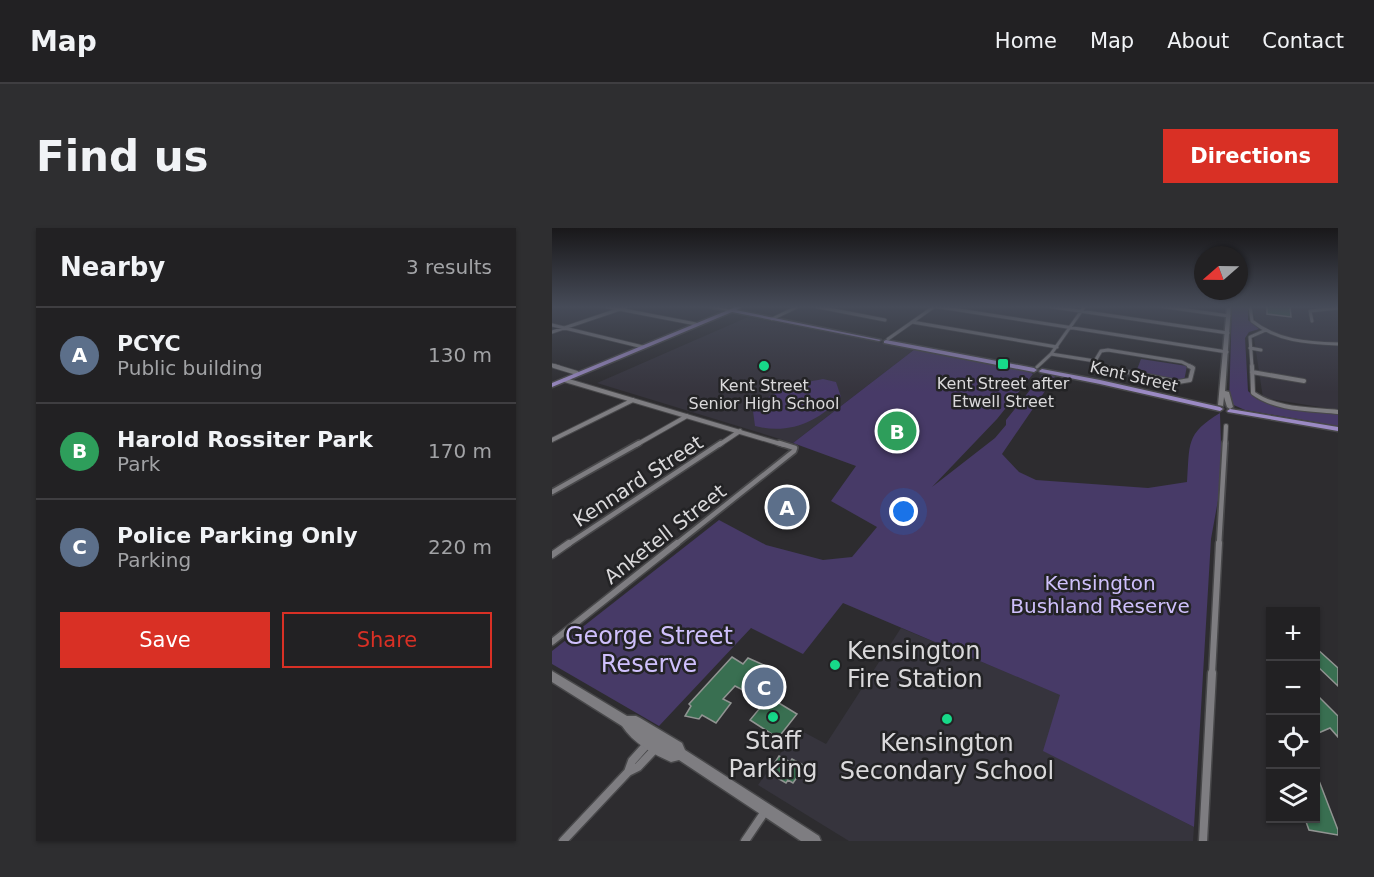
<!DOCTYPE html>
<html lang="en">
<head>
<meta charset="utf-8">
<style>
	body { margin:0; font-family:"DejaVu Sans",sans-serif; background:#2e2e30; color:#f1f3f6 }
	.controls { position:absolute; right:18px; bottom:18px; display:grid; overflow:hidden; border-radius:0px; box-shadow:0 2px 4px #0004 }
	.controls button { width:54px; height:54px; display:grid; place-items:center; padding:0; border:0; border-bottom:2px solid #3f3e41; background:#222123; color:#f1f3f6; font:30px sans-serif }
	.compass { position:absolute; left:642px; top:18px; width:54px; height:54px; border-radius:50%; background:#222123; box-shadow:0 2px 4px #0004; rotate:250deg }
	.you { position:absolute; left:352px; top:284px; width:21px; height:21px; margin:-15px; border:4px solid #fff; border-radius:50%; background:#1a73e8; box-shadow:0 0 0 9px #1a73e833 }
	.badge { display:grid; place-items:center; width:39px; height:39px; border-radius:50%; background:#d93025; color:#fff; font-size:20px; font-weight:700 }
	.pin { position:absolute; translate:-50% -50%; border:3px solid #fff; box-shadow:0 2px 6px #0006 }
	.list { margin:0; padding:0; list-style:none }
	h2 { display:flex; justify-content:space-between; align-items:center; height:78px; margin:0; padding:0 24px; font-size:26px }
	h2 small { font-size:20px; font-weight:400; color:#a2a3a6 }
	.list li { display:grid; grid-template-columns:39px 1fr auto; gap:18px; align-items:center; box-sizing:border-box; height:96px; padding:0 24px; border-top:2px solid #3f3e41 }
	.list b { display:block; font-size:22px; white-space:nowrap }
	.list p { margin:0; font-size:20px; white-space:nowrap; color:#a2a3a6 }
	.list em { font-size:20px; font-style:normal; color:#a2a3a6 }
	.actions { display:flex; gap:12px; padding:18px 24px }
	.actions a { flex:1; padding:14px 0; border:2px solid #d93025; border-radius:0px; text-align:center; font-size:21px; color:#d93025 }
	.actions .main { background:#d93025; color:#fff }
	.icon { flex:none; width:33px; height:33px; fill:none; stroke:currentColor; stroke-width:2; stroke-linecap:round; stroke-linejoin:round }
	.map { position:relative; flex:none; width:786px; height:613px; overflow:hidden; border-radius:0px }
	header { display:flex; align-items:center; gap:36px; box-sizing:border-box; height:84px; padding:0 30px; background:#222123; border-bottom:2px solid #3f3e41 }
	header strong { font-size:28px }
	nav { display:flex; gap:33px; margin-inline-start:auto; font-size:21px }
	.intro { display:flex; align-items:center; justify-content:space-between; box-sizing:border-box; height:144px; padding:0 36px }
	h1 { margin:0; font-size:42px }
	.button { padding:15px 27px; border-radius:0px; background:#d93025; color:#fff; font-size:21px; font-weight:700 }
	main { display:flex; gap:36px; padding:0 36px }
	aside { flex:1; background:#222123; border-radius:0px; box-shadow:0 2px 4px #0004 }
	.map>svg:first-child { display:block }
	.built { fill:#36343d }
	.green { fill:#473a67 }
	.building { fill:#396f51; stroke:#919492; stroke-width:1.5 }
	.lines { fill:none; stroke-linecap:round; stroke-linejoin:round }
	.street-far4-casing { stroke:#48484a; stroke-width:4.5 }
	.street-far3-casing { stroke:#48484a; stroke-width:6 }
	.street-far2-casing { stroke:#48484a; stroke-width:8 }
	.street-far1-casing { stroke:#48484a; stroke-width:9 }
	.street-casing { stroke:#48484a; stroke-width:11 }
	.secondary-casing { stroke:#48484a; stroke-width:3 }
	.primary-casing { stroke:#48484a; stroke-width:3 }
	.street-far4 { stroke:#7e7d81; stroke-width:3 }
	.street-far3 { stroke:#7e7d81; stroke-width:4 }
	.street-far2 { stroke:#7e7d81; stroke-width:4.5 }
	.street-far1 { stroke:#7e7d81; stroke-width:6 }
	.street { stroke:#7e7d81; stroke-width:8 }
	.secondary { fill:#7e7d81; fill-rule:evenodd }
	.primary { fill:#9b8ac4; fill-rule:evenodd }
	.poi-dot { fill:#17d989; stroke:#232325; stroke-width:2 }
	.labels { text-anchor:middle; stroke-width:5; stroke-linejoin:round; paint-order:stroke }
	.far-street-label { font-size:16px; fill:#dad9db; stroke:#232325 }
	.far-poi-label { font-size:16px; fill:#dad9db; stroke:#232325 }
	.street-label { font-size:20px; fill:#dad9db; stroke:#232325 }
	.park-label { font-size:20px; fill:#cfc0fc; stroke:#232325 }
	.near-park-label { font-size:24px; fill:#cfc0fc; stroke:#232325 }
	.near-poi-label { font-size:24px; fill:#dad9db; stroke:#232325 }
</style>
</head>
<body>
<header>
<strong>Map</strong>
<nav><a>Home</a><a>Map</a><a>About</a><a>Contact</a></nav>
</header>
<div class="intro"><h1>Find us</h1><a class="button">Directions</a></div>
<main>
<aside>
<h2>Nearby<small>3 results</small></h2>
<ul class="list">
<li><span class="badge" style="background:#5c6f8a">A</span><div><b>PCYC</b><p>Public building</p></div><em>130 m</em></li>
<li><span class="badge" style="background:#2e9e5b">B</span><div><b>Harold Rossiter Park</b><p>Park</p></div><em>170 m</em></li>
<li><span class="badge" style="background:#5c6f8a">C</span><div><b>Police Parking Only</b><p>Parking</p></div><em>220 m</em></li>
</ul>
<div class="actions"><a class="main">Save</a><a>Share</a></div>
</aside>
<div class="map">
<svg width="786" height="613" viewBox="0 0 786 613">
	<rect width="100%" height="100%" fill="#2d2c2f"/>
	<!-- built -->
	<path class="built" d="M 701,78 L 786,78 L 786,182 L 711,170 L 702,110 L 708,105 L 717,103 L 703,93 Z
		M 196,89 L 363,121 L 241,215 L 45,155 Z
		M 349,400 L 509,467 L 492,523 L 642,599 L 641,613 L 297,613 L 206,557 L 246,501 L 274,516 Z"/>
	<!-- green -->
	<path class="green" d="M 680,78 L 696,78 L 696,92 L 707,101 L 697,104 L 693,110 L 696,163 L 705,171 L 714,175 L 786,186 L 786,198 L 693,182 L 677,175 Z
		M 363,121 L 476,143 L 481,146 L 445,191 L 380,259 L 443,210 L 454,197 L 454,192 L 490,147 L 504,147 L 450,226 L 467,244 L 484,252 L 596,260 L 635,254 C 638,216 633,206 668,185 L 670,250 L 659,311 L 642,599 L 491,523 L 508,467 L 291,375 L 251,426 L 199,400 L 107,498 L 0,436 L 0,423 L 167,292 L 214,317 L 271,332 L 300,329 L 325,299 L 279,273 L 304,238 L 241,215 Z
		M 589,131 L 635,138 L 632,153 L 584,144 Z
		M 271,151 L 284,154 L 289,169 C 267,194 236,207 203,198 L 201,183 C 223,160 240,157 271,151 Z"/>
	<!-- building -->
	<path class="building" d="M 715,78 L 738,78 L 739,89 L 715,86 Z
		M 764,420 L 786,440 L 786,458 L 764,437 Z
		M 180,429 L 191,436 L 196,430 L 214,438 L 211,441 L 213,443 L 200,459 L 197,458 L 193,463 L 183,458 L 171,471 L 179,475 L 164,495 L 150,487 L 147,491 L 133,488 L 139,478 L 137,476 Z
		M 764,466 L 786,488 L 786,509 L 778,500 L 764,506 Z
		M 217,469 L 245,486 L 226,510 L 198,492 Z
		M 227,528 L 238,534 L 240,531 L 253,538 L 241,555 L 236,552 L 234,555 L 227,551 L 229,548 L 218,542 Z
		M 764,545 L 786,602 L 786,607 L 757,602 L 753,591 L 764,591 Z"/>
	<g class="lines">
		<defs>
			<path id="street-far4" d="M 51,78 L 144,96
				M 261,78 L 333,92
				M 381,78 L 675,124
				M 494,78 L 676,105
				M 607,78 L 677,88
				M 698,78 L 700,93 C 725,113 755,115 786,116
				M 220,91 L 247,78
				M 760,93 L 758,83 L 786,80
				M 360,94 L 505,119
				M 0,97 L 91,119
				M 0,104 L 77,78
				M 336,111 L 383,78
				M 698,120 L 709,122
				M 499,126 L 543,133
				M 543,133 L 543,137 L 550,139
				M 543,133 L 549,123 L 556,122 L 630,134 L 640,139
				M 0,137 L 7,139
				M 485,139 L 499,126 L 533,78
				M 700,139 L 698,109 L 714,102"/>
			<path id="street-far3" d="M 2,138 L 25,145
				M 545,138 L 626,154 L 638,152 L 641,140 L 637,138
				M 700,138 L 701,165 C 724,182 758,181 786,184
				M 700,144 L 752,153
				M 13,152 L 232,217
				M 0,212 L 81,172
				M 84,217 L 135,188
				M 167,217 L 188,203
				M 673,217 L 674,198"/>
			<path id="street-far2" d="M 0,264 L 87,215
				M 15,317 L 169,215
				M 123,317 L 242,223 L 243,220 L 227,215
				M 667,317 L 673,215"/>
			<path id="street-far1" d="M 0,327 L 17,315
				M 0,414 L 125,315
				M 660,446 L 667,315"/>
			<path id="street" d="M 76,544 L 80,533 L 97,514
				M 11,613 L 76,544 L 86,539 L 103,521
				M 193,613 L 214,582
				M 651,613 L 660,445"/>
			<path id="secondary" d="M 162,78 L 180,82 L 182,83 L 180,84 L 151,78 Z
				M 675,78 L 679,78 L 673,163 L 677,164 L 681,179 L 678,181 L 675,179 L 672,169 L 671,178 L 666,177 Z
				M 0,443 L 75,488 L 84,488 L 88,490 L 130,515 L 133,522 L 267,608 L 269,613 L 249,613 L 127,532 L 119,534 C 101,526 81,515 70,498 L 0,454 Z"/>
			<path id="primary" d="M 186,78 L 193,78 L 184,82 L 329,112 L 327,113 L 180,84 L 0,159 L 0,155 Z
				M 334,112 L 482,140 L 485,142 L 482,144 L 332,115 L 332,113 Z
				M 490,141 L 548,152 L 668,179 L 671,181 L 668,183 L 548,156 L 488,144 L 487,143 Z
				M 678,181 L 786,199 L 786,203 L 676,184 L 675,183 Z"/>
		</defs>
		<!-- street-far4 casing -->
		<use href="#street-far4" class="street-far4-casing"/>
		<!-- street-far3 casing -->
		<use href="#street-far3" class="street-far3-casing"/>
		<!-- street-far2 casing -->
		<use href="#street-far2" class="street-far2-casing"/>
		<!-- street-far1 casing -->
		<use href="#street-far1" class="street-far1-casing"/>
		<!-- street casing -->
		<use href="#street" class="street-casing"/>
		<!-- secondary casing -->
		<use href="#secondary" class="secondary-casing"/>
		<!-- primary casing -->
		<use href="#primary" class="primary-casing"/>
		<!-- street-far4 -->
		<use href="#street-far4" class="street-far4"/>
		<!-- street-far3 -->
		<use href="#street-far3" class="street-far3"/>
		<!-- street-far2 -->
		<use href="#street-far2" class="street-far2"/>
		<!-- street-far1 -->
		<use href="#street-far1" class="street-far1"/>
		<!-- street -->
		<use href="#street" class="street"/>
		<!-- secondary -->
		<use href="#secondary" class="secondary"/>
		<!-- primary -->
		<use href="#primary" class="primary"/>
	</g>
	<!-- sky -->
	<linearGradient id="sky" x2="0" y2="1"><stop stop-color="#19181a"/><stop offset="0.48" stop-color="#464b58"/><stop offset="1" stop-color="#464b58" stop-opacity="0"/></linearGradient>
	<rect width="786" height="164" fill="url(#sky)"/>
	<!-- markers -->
	<g class="poi-dot">
		<rect x="445" y="130" width="12" height="12" rx="3"/>
		<circle cx="212" cy="138" r="6"/>
		<circle cx="283" cy="437" r="6"/>
		<circle cx="221" cy="489" r="6"/>
		<circle cx="395" cy="491" r="6"/>
	</g>
	<g class="labels">
		<!-- far-street labels -->
		<g class="far-street-label">
			<text transform="translate(582 148) rotate(13)" y="6">Kent Street</text>
		</g>
		<!-- far-poi labels -->
		<g class="far-poi-label">
			<text x="451" y="161">Kent Street after<tspan x="451" dy="18">Etwell Street</tspan></text>
			<text x="212" y="163">Kent Street<tspan x="212" dy="18">Senior High School</tspan></text>
		</g>
		<!-- street labels -->
		<g class="street-label">
			<text transform="translate(86 253) rotate(-33)" y="7">Kennard Street</text>
			<text transform="translate(113 306) rotate(-38)" y="7">Anketell Street</text>
		</g>
		<!-- park labels -->
		<g class="park-label">
			<text x="548" y="362">Kensington<tspan x="548" dy="23">Bushland Reserve</tspan></text>
		</g>
		<!-- near-park labels -->
		<g class="near-park-label">
			<text x="97" y="416">George Street<tspan x="97" dy="28">Reserve</tspan></text>
		</g>
		<!-- near-poi labels -->
		<g class="near-poi-label">
			<text x="295" y="431" text-anchor="start">Kensington<tspan x="295" dy="28">Fire Station</tspan></text>
			<text x="221" y="521">Staff<tspan x="221" dy="28">Parking</tspan></text>
			<text x="395" y="523">Kensington<tspan x="395" dy="28">Secondary School</tspan></text>
		</g>
	</g>
</svg>
<div class="controls">
<button>+</button>
<button>−</button>
<button><svg class="icon" aria-label="locate" viewBox="0 0 24 24"><circle cx="12" cy="12" r="6"/><path d="M12 2v4M12 18v4M2 12h4M18 12h4"/></svg></button>
<button><svg class="icon" aria-label="layers" viewBox="0 0 24 24"><path d="M12 4l9 5-9 5-9-5zM3 14l9 5 9-5"/></svg></button>
</div>
<svg class="compass" viewBox="-18 -18 36 36"><path d="M0-13l5 13h-10z" fill="#e53935"/><path d="M0 13l5-13h-10z" fill="#a2a3a6"/></svg>
<div class="you"></div>
<div class="pin badge" style="left:235px;top:279px;background:#5c6f8a">A</div>
<div class="pin badge" style="left:345px;top:203px;background:#2e9e5b">B</div>
<div class="pin badge" style="left:212px;top:459px;background:#5c6f8a">C</div>
</div>
</main>
</body>
</html>
